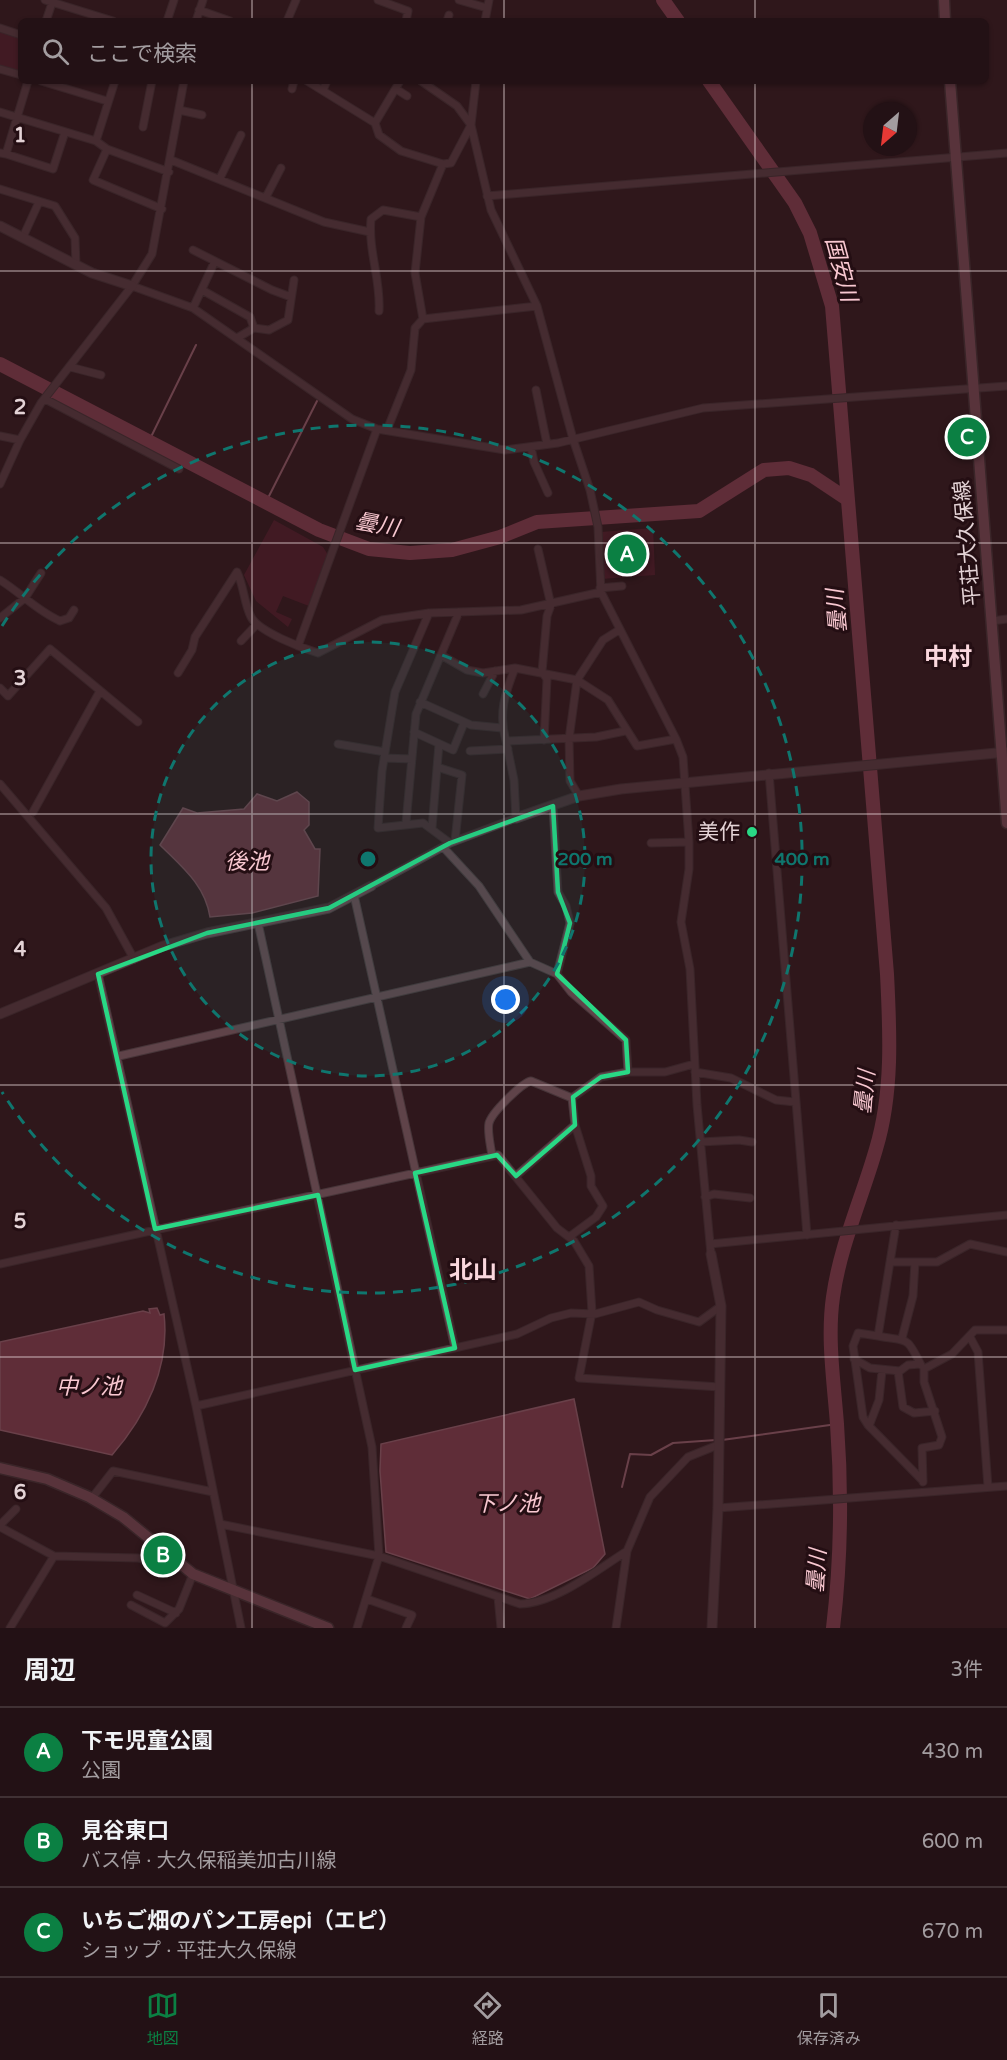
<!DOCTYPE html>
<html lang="ja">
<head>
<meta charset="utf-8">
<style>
	body { margin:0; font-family:"Varela Round","Noto Sans JP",sans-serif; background:#2f1f22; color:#f1f3f6 }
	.compass { position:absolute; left:863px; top:102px; width:54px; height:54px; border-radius:50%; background:#231115; box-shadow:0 2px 4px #0004; rotate:208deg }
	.you { position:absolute; left:506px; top:1000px; width:21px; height:21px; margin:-15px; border:4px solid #fff; border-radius:50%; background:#1a73e8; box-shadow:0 0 0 9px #1a73e833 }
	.badge { display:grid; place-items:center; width:39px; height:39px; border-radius:50%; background:#0b8043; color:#fff; font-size:20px; font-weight:700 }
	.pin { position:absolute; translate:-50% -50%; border:3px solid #fff; box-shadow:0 2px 6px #0006 }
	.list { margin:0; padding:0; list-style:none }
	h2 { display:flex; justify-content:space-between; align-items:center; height:78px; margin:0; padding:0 24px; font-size:26px }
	h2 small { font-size:20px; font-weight:400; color:#a39da0 }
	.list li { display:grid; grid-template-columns:39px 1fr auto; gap:18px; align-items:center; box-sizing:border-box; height:90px; padding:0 24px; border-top:2px solid #403134 }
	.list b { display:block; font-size:22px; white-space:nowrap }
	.list p { margin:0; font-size:20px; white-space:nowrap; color:#a39da0 }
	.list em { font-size:20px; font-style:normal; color:#a39da0 }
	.icon { flex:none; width:33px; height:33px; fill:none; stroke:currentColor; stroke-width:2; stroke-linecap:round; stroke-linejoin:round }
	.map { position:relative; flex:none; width:1007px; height:1628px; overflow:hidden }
	.search { position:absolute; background:#231115; box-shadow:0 2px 4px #0004; left:18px; right:18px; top:18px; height:66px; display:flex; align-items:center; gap:15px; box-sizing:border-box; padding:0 21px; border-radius:9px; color:#a39da0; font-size:22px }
	.sheet { height:348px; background:#231115 }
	nav { display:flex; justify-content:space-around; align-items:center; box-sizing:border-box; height:84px; border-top:2px solid #403134; background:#231115; font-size:16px; color:#a39da0 }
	nav a { display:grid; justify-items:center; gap:3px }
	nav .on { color:#0b8043 }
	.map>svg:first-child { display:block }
	.green { fill:#581d2e }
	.water { fill:#99475c; stroke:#b07181; stroke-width:1.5 }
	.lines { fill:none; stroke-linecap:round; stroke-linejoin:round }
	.stream { stroke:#b07181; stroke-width:2 }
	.river { stroke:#99475c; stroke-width:14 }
	.minor-casing { stroke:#473539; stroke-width:9 }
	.tertiary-casing { stroke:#473539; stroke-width:11 }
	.secondary-casing { stroke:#473539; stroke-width:13 }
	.minor { stroke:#5f4349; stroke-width:7 }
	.tertiary { stroke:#5f4349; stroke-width:9 }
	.secondary { stroke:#895662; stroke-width:10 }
	.marked { fill:none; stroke:#29d885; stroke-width:4.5; stroke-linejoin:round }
	.grid { fill:none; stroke:#e4d3d6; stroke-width:1.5; stroke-opacity:0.55 }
	.ring { fill:none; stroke:#0f766e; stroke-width:3; stroke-dasharray:10 8 }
	.poi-dot { fill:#29d885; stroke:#240e13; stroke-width:2 }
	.labels { text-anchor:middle; stroke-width:6; stroke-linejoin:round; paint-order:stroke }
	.street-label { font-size:21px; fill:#e4d3d6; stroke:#240e13 }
	.poi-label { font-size:21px; fill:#e4d3d6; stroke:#240e13; text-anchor:end }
	.water-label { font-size:22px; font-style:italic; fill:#f9c8d1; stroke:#240e13 }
	.quarter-label { font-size:24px; font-weight:bold; fill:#fad7dd; stroke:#240e13 }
	.grid-label { font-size:20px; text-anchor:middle; font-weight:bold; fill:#e4d3d6; stroke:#240e13; stroke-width:6; stroke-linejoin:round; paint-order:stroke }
	.centre { fill:#0f766e; stroke:#240e13; stroke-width:3 }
	.ring-label { font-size:18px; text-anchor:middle; font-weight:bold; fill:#0f766e; stroke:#240e13; stroke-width:6; stroke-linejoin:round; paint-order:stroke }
</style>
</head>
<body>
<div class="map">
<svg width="1007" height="1628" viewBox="0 0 1007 1628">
	<rect width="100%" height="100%" fill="#2f171c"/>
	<!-- green -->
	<path class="green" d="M 0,31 L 21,37 L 21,71 L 0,66 Z
		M 274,520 L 323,547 L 328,555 L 309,606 L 283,596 L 276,612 L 292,619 L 288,627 L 256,601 L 244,575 Z
		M 653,528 L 655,575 L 601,579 L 601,532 Z"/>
	<!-- water -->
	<path class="water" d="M 297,792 L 309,802 L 309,825 L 304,830 L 315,849 L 320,849 L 318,896 L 252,913 L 210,917 C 205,885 182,867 160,845 L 183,808 L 197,813 L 244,809 L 257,794 L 277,801 Z
		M 157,1308 L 160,1315 L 164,1314 C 170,1367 146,1416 112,1455 L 0,1430 L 0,1342 L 143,1311 L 150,1313 L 149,1309 Z
		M 574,1399 L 605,1554 L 593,1568 L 530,1599 L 386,1552 L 380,1471 L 381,1444 Z"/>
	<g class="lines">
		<!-- stream -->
		<path class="stream" d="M 149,441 L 196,345
			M 266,502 L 317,401
			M 722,1440 L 837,1424
			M 622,1487 L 630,1454 L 651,1455 L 673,1443 L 716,1440"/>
		<!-- river -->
		<path class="river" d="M 663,0 L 678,21
			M 709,81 L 795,203 L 810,233 L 832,306 L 887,974 C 890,1032 893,1093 876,1149 C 862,1198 840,1246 833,1297 C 827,1338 834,1383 837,1424 C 842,1492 841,1561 833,1628
			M 0,364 L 319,530 L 369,549 L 410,553 L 452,550 L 500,537 L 537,522 L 699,511 L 764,470 L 789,468 L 811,475 L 847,499"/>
		<defs>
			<path id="minor" d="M 45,0 L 113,21
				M 378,0 L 408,11 L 406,21
				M 459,0 L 487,8
				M 199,10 L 230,21
				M 46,21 L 53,0
				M 167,21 L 174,0
				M 196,21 L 203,0
				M 287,21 L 296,0
				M 447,21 L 449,15
				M 485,21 L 489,0
				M 0,28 L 21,35
				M 0,69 L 21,75
				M 41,81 L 107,101
				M 307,81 L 375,123 L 379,135 L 401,151 L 443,164 L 451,163 L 471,125
				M 421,81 L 457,106 L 471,125
				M 476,81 L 471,125 L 491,210 L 537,306 L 573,439 L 590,490 L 598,527 L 601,592 L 676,739 L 683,757 L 689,842 L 689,869 L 681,922 L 690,969 L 697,1105 L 711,1254
				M 292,89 L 294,81
				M 396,89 L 407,96
				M 323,90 L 327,81
				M 179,110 L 202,115
				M 0,112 L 96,141 L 107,149 L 169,172
				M 375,123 L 400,81
				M 143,127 L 152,81
				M 96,141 L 115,81
				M 107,149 L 93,180 L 162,209
				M 0,153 L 6,154 L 28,81
				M 6,154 L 53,169 L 65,132
				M 171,160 L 324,222 L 370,232
				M 220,178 L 241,135
				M 0,189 L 55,206 L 75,238 L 76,265
				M 487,196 L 1007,153
				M 266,197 L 281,168
				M 23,237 L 39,202
				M 193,250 L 272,290 L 291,297
				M 132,286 L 193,308 L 352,419 L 377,429 L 505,450 L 558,443 L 703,408 L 1007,386
				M 202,290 L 250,317 L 254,328
				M 193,308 L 215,261
				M 379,311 C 381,280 368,251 371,219 L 383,210 L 421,217
				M 423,319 L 537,306
				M 237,338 L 254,328 L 269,330 L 288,320 L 294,280
				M 70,367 L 101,375
				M 536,390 L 547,444
				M 45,399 L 179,469
				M 387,430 L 411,370 L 415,328 L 423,319 L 415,273 L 421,217 L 443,164
				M 0,436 L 20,440
				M 531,447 L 534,462 L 548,493
				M 0,484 L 20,440 L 41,403 L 132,286 L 152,254 L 184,81
				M 538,549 L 551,605 L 547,616 L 542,672 L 547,679 L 544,740
				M 0,580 C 21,593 37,611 60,621 L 69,618 L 74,610
				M 600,588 L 622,586
				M 429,613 L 395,692 L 382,771 L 378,828 L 423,823 L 450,843
				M 0,618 L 25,598 L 41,573
				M 992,621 L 1007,619
				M 241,641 L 257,624
				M 298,646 L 377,429
				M 441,655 L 467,670 L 483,673 L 515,668 L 577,680 L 608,700 L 637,746 L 676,739
				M 178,673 L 192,650 L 195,637 L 237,572 C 244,586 244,604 251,617 C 259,632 302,648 318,653 L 382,620 L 429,613 L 521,610 L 601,592
				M 0,688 L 8,696 L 50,649 L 138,722
				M 483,694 L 495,671
				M 420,702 L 471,725 L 502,728
				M 414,732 L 453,750 L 464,723
				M 506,741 C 498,714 505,693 515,668
				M 338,744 L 385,752
				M 470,751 L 508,749
				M 384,758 L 412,759
				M 437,767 L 462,775 L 455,841
				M 769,773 L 807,1235
				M 0,784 L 106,908 L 134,959
				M 579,796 L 570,781 L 569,739 L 577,680 L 603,640 L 619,630
				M 553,806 L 558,892 L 566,906 L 570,923 L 557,974
				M 33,812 L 100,691
				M 406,823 L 416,714 L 459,612
				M 432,828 L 439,744
				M 651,843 L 689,842
				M 443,847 L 479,886 L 530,962 L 557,974 L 571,992 L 626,1040 L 628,1072 L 665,1072 L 694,1064
				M 371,886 L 450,843 L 516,818 L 514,780 L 506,741 L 596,737 L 625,731
				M 354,895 L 455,1348
				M 258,923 L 372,1447 L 379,1556 L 357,1628
				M 98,974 L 196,1406 L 241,1628
				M 119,1056 L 530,962
				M 695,1072 L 731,1078 L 776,1100 L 795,1102
				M 572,1098 L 601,1077 L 628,1072
				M 700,1142 L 739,1140 L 752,1142
				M 492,1156 C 491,1147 487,1132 489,1123 C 492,1112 522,1083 531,1081 L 572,1098 L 575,1125 L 591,1176 L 591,1186 L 603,1206 L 596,1217 L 569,1237
				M 516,1176 L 575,1125
				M 705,1197 L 714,1194 L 750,1198
				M 896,1225 L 878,1336 L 858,1333 L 853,1346 L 863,1417 L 868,1425 L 923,1481
				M 710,1244 L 1007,1215
				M 890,1262 L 937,1262 L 970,1244 L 1007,1252
				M 0,1264 L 498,1155 L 557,1228 L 574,1241 L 589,1266 L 592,1312 L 579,1378 L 720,1387
				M 878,1336 C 909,1342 906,1335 921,1365
				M 970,1337 L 978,1352 L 988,1487
				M 902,1338 L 913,1296 L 915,1262
				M 854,1359 L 870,1368 L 900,1371 L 908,1365 L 920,1364
				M 898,1371 L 903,1407 L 914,1413 L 935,1411
				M 196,1406 L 517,1334 L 551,1318 L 571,1313 L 595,1314 L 639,1302 L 657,1310 L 699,1322 L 721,1306
				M 869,1426 L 879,1400 L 882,1371
				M 923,1482 L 922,1448 L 939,1445 L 942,1437 L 924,1382 L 924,1369 L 952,1354 L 975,1330 L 1007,1330
				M 92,1498 L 113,1471 L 213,1492
				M 718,1508 L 1007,1486
				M 220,1524 L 379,1556 L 520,1604 C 556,1603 597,1570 627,1551
				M 0,1525 L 16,1509
				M 0,1527 L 54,1556 L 138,1558 L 171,1568 L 183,1567
				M 137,1595 L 176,1613
				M 498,1597 L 501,1628
				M 367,1599 L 412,1615 L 406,1628
				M 131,1605 L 165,1623 L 179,1609 L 193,1574
				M 10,1628 L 54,1556
				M 616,1628 L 627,1551 L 650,1497 L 688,1457 L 718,1445"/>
			<path id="tertiary" d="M 0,226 L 92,273 L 132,286
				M 516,818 L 579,796 L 621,789 L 1007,752
				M 0,1014 L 163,946 L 207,933 L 329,908 L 371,886
				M 711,1254 L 721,1306 L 718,1508 L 712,1628"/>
			<path id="secondary" d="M 944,0 L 945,21
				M 950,81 L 1007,823
				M 0,1468 L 47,1479 L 89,1497 L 123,1517 L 193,1574 L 328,1628"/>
		</defs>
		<!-- minor casing -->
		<use href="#minor" class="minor-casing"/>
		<!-- tertiary casing -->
		<use href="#tertiary" class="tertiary-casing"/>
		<!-- secondary casing -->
		<use href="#secondary" class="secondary-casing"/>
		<!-- minor -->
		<use href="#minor" class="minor"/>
		<!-- tertiary -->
		<use href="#tertiary" class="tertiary"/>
		<!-- secondary -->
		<use href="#secondary" class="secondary"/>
	</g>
	<!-- marked area -->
	<path d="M0 0H1007V1628H0ZM 553,806 L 558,892 L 570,923 L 557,974 L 626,1040 L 628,1072 L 601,1077 L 573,1097 L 575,1125 L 516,1176 L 497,1155 L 415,1173 L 455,1348 L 355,1370 L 318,1195 L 155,1229 L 98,974 L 207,933 L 329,908 L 450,843 Z" fill="#2f171c" fill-opacity=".55" fill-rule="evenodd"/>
	<path class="marked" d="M 553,806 L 558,892 L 570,923 L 557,974 L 626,1040 L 628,1072 L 601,1077 L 573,1097 L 575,1125 L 516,1176 L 497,1155 L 415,1173 L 455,1348 L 355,1370 L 318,1195 L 155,1229 L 98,974 L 207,933 L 329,908 L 450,843 Z"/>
	<!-- grid -->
	<path class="grid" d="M 252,0 L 252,21M 504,0 L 504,21M 755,0 L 755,21M 252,81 L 252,1628M 504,81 L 504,1628M 755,81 L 755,1628M 0,271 L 1007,271M 0,543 L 1007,543M 0,814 L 1007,814M 0,1085 L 1007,1085M 0,1357 L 1007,1357"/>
	<!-- distance rings -->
	<circle cx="368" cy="859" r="217" fill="#0f766e" fill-opacity=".12"/>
	<g class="ring">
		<circle cx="368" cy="859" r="217"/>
		<path d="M2 626A434 434 0 1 1 2 1092"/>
	</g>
	<!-- markers -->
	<circle class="poi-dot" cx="752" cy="832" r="6"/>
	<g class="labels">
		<!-- street labels -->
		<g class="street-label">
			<text transform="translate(967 543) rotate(-95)" y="7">平荘大久保線</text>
		</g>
		<!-- poi labels -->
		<g class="poi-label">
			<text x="740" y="839">美作</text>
		</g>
		<!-- water labels -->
		<g class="water-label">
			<text transform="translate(842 269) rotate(75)" y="8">国安川</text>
			<text transform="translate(377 524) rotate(11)" y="8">曇川</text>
			<text transform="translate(836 611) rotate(-95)" y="8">曇川</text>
			<text x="247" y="869">後池</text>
			<text transform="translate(864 1092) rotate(-84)" y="8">曇川</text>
			<text x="89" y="1394">中ノ池</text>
			<text x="507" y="1511">下ノ池</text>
			<text transform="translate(816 1571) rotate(-86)" y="8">曇川</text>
		</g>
		<!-- quarter labels -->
		<g class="quarter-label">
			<text x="948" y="665">中村</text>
			<text x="473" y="1278">北山</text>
		</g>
	</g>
	<g class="grid-label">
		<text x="20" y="142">1</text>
		<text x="20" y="414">2</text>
		<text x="20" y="685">3</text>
		<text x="20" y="956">4</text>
		<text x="20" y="1228">5</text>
		<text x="20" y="1499">6</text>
	</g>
	<circle cx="368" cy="859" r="9" class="centre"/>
	<g class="ring-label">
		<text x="585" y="865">200 m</text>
		<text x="802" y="865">400 m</text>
	</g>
</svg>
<svg class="compass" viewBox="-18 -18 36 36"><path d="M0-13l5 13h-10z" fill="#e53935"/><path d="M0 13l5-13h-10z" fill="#a39da0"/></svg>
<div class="you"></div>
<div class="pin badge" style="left:627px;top:554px">A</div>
<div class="pin badge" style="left:163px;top:1555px">B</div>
<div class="pin badge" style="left:967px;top:437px">C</div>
<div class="search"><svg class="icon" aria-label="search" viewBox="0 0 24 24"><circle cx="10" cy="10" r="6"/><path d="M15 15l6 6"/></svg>ここで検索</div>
</div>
<section class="sheet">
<h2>周辺<small>3件</small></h2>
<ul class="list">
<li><span class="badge">A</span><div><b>下モ児童公園</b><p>公園</p></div><em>430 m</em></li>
<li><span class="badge">B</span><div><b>見谷東口</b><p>バス停 · 大久保稲美加古川線</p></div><em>600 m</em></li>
<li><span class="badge">C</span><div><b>いちご畑のパン工房epi（エピ）</b><p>ショップ · 平荘大久保線</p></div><em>670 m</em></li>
</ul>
</section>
<nav>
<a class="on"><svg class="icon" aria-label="map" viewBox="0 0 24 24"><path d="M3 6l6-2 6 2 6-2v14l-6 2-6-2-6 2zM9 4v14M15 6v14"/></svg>地図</a>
<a><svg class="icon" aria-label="directions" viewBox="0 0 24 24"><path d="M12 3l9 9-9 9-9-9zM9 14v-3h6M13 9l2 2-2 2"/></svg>経路</a>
<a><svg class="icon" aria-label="saved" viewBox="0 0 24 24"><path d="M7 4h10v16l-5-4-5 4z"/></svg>保存済み</a>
</nav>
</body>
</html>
